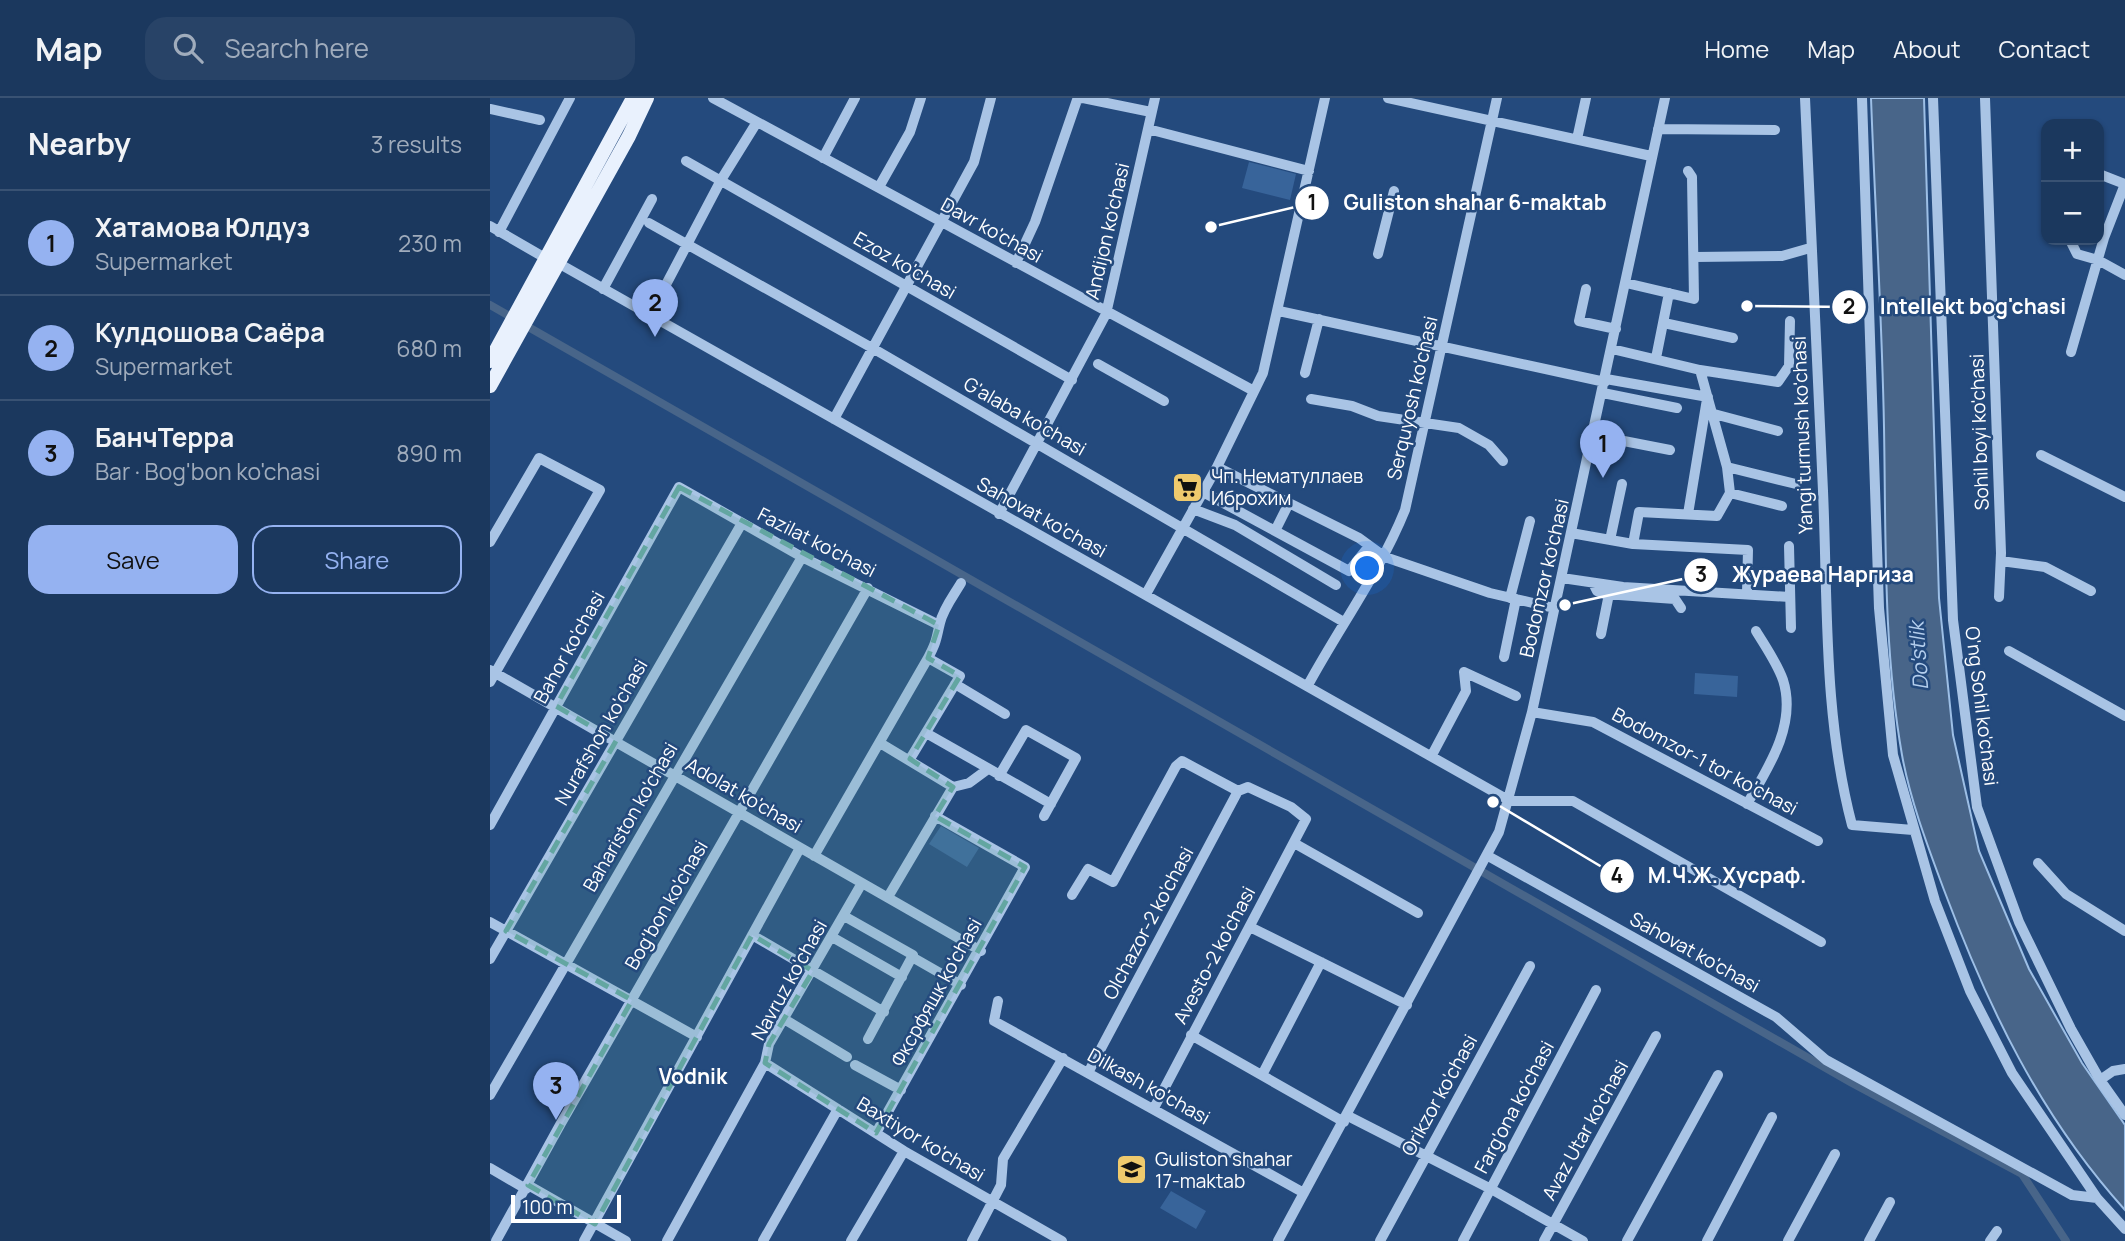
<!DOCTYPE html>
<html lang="en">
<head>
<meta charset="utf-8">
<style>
	body { margin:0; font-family:Manrope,sans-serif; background:#284367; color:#f1f3f6 }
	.controls { position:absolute; right:21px; top:21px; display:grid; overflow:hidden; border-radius:14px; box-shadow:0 2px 5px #0004 }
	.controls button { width:63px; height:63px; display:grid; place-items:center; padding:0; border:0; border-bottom:2px solid #395273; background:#1b385e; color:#f1f3f6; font:35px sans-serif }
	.scale { position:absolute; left:21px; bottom:18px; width:110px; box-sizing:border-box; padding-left:7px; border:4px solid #fff; border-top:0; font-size:19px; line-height:24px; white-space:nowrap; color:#fff; -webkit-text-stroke:5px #244a7d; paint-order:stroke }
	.you { position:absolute; left:878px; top:471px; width:24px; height:24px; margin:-18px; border:5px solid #fff; border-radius:50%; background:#1a73e8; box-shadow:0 0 0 10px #1a73e833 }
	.badge { display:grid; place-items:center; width:46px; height:46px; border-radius:50%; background:#95b2f1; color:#111; font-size:23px; font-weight:700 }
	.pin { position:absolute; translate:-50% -58px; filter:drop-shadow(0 2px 4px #0008) }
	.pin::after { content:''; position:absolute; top:37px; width:24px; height:21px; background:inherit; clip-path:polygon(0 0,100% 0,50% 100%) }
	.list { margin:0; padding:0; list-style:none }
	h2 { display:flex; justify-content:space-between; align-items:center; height:91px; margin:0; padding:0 28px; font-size:30px }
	h2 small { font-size:23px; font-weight:400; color:#a0acbc }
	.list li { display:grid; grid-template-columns:46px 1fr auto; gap:21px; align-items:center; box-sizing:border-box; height:105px; padding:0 28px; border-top:2px solid #395273 }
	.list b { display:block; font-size:26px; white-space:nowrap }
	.list p { margin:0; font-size:23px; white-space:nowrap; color:#a0acbc }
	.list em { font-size:23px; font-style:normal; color:#a0acbc }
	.actions { display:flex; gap:14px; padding:21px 28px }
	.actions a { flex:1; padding:16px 0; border:2px solid #95b2f1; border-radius:21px; text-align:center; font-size:24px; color:#95b2f1 }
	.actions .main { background:#95b2f1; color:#111 }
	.icon { flex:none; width:38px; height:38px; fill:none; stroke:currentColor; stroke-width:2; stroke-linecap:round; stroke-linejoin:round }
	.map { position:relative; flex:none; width:1635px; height:1143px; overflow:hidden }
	header { display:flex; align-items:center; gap:42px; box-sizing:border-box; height:98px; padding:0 35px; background:#1b385e; border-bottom:2px solid #395273 }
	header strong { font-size:33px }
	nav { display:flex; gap:38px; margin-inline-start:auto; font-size:24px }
	.search { width:490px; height:63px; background:#284367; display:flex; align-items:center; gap:18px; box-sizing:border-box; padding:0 24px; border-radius:21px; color:#a0acbc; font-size:26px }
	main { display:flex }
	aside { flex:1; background:#1b385e }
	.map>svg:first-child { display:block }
	.green { fill:#38649a }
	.water { fill:#486589; stroke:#9dbfe6; stroke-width:2 }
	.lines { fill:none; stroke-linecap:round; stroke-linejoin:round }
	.canal { stroke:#486589; stroke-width:8 }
	.minor { stroke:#a9c4e5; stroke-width:10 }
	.major { stroke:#e9f1fd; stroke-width:14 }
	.marked { fill:#63a6a1; fill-opacity:0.2; stroke:#63a6a1; stroke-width:5; stroke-dasharray:14 9; stroke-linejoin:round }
	.labels { text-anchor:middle; stroke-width:5; stroke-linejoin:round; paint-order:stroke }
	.street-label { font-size:19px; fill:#fff; stroke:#244a7d }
	.poi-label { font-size:19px; fill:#fff; stroke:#244a7d; text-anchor:start }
	.water-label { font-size:21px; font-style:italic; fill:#b4ceed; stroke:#244a7d }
	.neighbourhood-label { font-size:21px; font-weight:bold; fill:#fff; stroke:#244a7d }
	.leader { fill:none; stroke:#fff; stroke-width:2.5 }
	.callout-dot { fill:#fff; stroke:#244a7d; stroke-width:2.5 }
	.mark-label { font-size:21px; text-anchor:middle; font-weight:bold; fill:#111 }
	.callout-label { font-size:21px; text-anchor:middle; font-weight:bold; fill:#fff; stroke:#244a7d; stroke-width:5; stroke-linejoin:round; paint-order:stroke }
</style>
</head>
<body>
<header>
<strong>Map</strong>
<div class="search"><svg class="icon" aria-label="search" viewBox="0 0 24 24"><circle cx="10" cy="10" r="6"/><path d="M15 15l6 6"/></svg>Search here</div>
<nav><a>Home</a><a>Map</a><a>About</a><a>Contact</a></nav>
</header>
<main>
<aside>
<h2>Nearby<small>3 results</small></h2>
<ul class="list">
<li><span class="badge">1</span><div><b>Хатамова Юлдуз</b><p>Supermarket</p></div><em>230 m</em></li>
<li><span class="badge">2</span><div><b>Кулдошова Саёра</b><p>Supermarket</p></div><em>680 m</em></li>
<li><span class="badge">3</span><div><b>БанчТерра</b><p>Bar · Bog'bon ko'chasi</p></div><em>890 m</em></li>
</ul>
<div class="actions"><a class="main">Save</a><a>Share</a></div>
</aside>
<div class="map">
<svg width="1635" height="1143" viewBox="0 0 1635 1143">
	<rect width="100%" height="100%" fill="#244a7d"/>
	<!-- green -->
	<path class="green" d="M 759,64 L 806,76 L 800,102 L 752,90 Z
		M 1205,575 L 1248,578 L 1247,599 L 1204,596 Z
		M 451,728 L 489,750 L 477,769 L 439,746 Z
		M 681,1093 L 716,1113 L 706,1131 L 670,1110 Z"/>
	<!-- water -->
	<path class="water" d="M 1381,0 L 1434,0 L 1449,500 L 1463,637 L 1489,753 L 1539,871 L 1592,965 L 1635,1027 L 1635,1112 C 1550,1018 1498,909 1454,792 C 1438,749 1420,702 1412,657 C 1393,549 1396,438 1394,329 C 1392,219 1385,110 1381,0 Z"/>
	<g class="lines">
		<!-- canal -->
		<path class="canal" d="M 0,207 L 1362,985 L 1532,1076 L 1576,1143"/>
		<!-- minor -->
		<path class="minor" d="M 223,0 L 764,293
			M 593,0 L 661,14
			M 898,0 L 1161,58
			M 1315,0 C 1320,131 1328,262 1333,393 C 1338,505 1333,617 1362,727 L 1423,732
			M 1372,0 L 1389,510 L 1403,657 L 1445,803 L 1480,893 L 1522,975 L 1607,1100 L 1635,1131
			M 1443,0 L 1463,522 L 1487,709 L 1529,824 L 1581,931 L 1610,982 L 1635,1017
			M 1495,0 L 1511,455 L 1509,499
			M 0,11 L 50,22
			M 658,31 L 819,73
			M 1168,31 L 1285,32
			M 1087,41 L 1096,0
			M 333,60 L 365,0
			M 196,63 L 582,282
			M 1609,76 L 1635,86
			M 389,89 L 420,34 L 431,0
			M 159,125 L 384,251 L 852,523
			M 0,128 L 57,161
			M 9,134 L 80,0
			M 1580,142 L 1587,156 L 1608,162 L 1635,177
			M 888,156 L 904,93
			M 1205,159 L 1292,158 L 1320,150
			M 68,165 L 1020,703 L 1083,703 L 1331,844
			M 526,165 L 545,124 L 587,2 L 591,0
			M 1136,185 L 1204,201 L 1202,79 L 1198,73
			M 113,191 L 162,101
			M 1096,191 L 1089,223 L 1126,231
			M 789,213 L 1115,284
			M 160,217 L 231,82 L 267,24
			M 1174,225 L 1243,240
			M 1122,251 L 1210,272 L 1288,284 L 1299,268 L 1300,223
			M 1581,254 L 1614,140 L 1635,86
			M 1166,260 L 1179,195
			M 608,266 L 674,303
			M 815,275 L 829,221
			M 1116,281 L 1218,299
			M 1113,295 L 1187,310
			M 821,301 L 862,308 L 888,318 L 969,330 L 999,347 L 1013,363
			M 1224,316 L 1288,333
			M 344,321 L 484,64 L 501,0
			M 1103,337 L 1180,352
			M 1551,357 L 1635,399
			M 727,369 L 869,440 L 895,459 L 1000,495 L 1064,510
			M 1237,369 L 1306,386
			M 713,394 L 859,473 L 879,448
			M 1240,395 L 1292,408
			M 703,411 L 745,427 L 846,487
			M 509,416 L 616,216 L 665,0
			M 1198,416 L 1217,301
			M 786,431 L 799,405
			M 1081,435 L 1143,446 L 1149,414 L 1227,418 L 1240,395 L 1237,369 L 1210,272
			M 1120,442 L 1132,386
			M 0,444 L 49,360 L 110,392 L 0,584
			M 1143,446 L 1258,452 L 1257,495
			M 1299,448 L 1301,530
			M 1511,463 L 1555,469 L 1601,493
			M 1072,480 L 1133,489 L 1300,499
			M 1103,485 L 1107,493 L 1115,496 L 1185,501 L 1191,510
			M 656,496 L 727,369 L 773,275 L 835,0
			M 1020,500 L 1040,423
			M 1111,536 L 1119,496
			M 1519,553 L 1635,618
			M 1014,559 L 1026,501
			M 0,572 L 491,853
			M 974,574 L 1026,598
			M 465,586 L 515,616
			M 818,587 C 850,528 890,474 915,412 L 1007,0
			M 1042,614 L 1103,624 L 1328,743
			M 436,635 L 561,706
			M 390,645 L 463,689 L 479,685 L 498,671
			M 942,657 L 976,593 L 974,574
			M 420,661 L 470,578 L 438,560
			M 509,678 L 536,632 L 586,660 L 554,718
			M 1257,706 C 1279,669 1307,626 1293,582 C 1287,565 1275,548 1266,533
			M 0,727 L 189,389 L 312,459 L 449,527
			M 804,745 L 928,815
			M 324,758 L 438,560 C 447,543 446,541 450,525 C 453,511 464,497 471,485
			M 998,758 L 1286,919 L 1336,962 L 1582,1097 L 1607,1100
			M 1548,765 L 1576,796 L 1635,833
			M 582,797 L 598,771 L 623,784 L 686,668 L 692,663 L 748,693
			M 398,799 L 463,689
			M 354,818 L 423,857 L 378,941
			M 0,824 L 207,939
			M 760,829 L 917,907
			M 262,837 L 394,914
			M 342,839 L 412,879
			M 422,859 L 471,887
			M 0,861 L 252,425
			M 508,903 L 504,923 L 814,1095
			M 294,921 L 357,959
			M 701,937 L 854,1024
			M 275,965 L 414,1053 L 572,1143
			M 365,967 L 411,992
			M 599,973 L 748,693
			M 772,977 L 831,864
			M 1610,982 L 1623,973 L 1635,971
			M 0,997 L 312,459
			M 664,1010 L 816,721 L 801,709 L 758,689 L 748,693
			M 858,1018 L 1001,1091 L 1093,1143
			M 386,1035 L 535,769 L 445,718
			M 0,1070 L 36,1091
			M 38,1087 L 136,1143
			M 6,1143 L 70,1027 L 378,490
			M 94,1143 L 310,750
			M 177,1143 L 275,965 L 279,946 L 372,785
			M 273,1143 L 348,1011
			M 361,1143 L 414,1053
			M 482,1143 L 511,1087 L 513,1061 L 573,960
			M 788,1143 L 1009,734 L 1042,614 L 1175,0
			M 890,1143 L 1040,868
			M 973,1143 L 1106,892
			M 1054,1143 L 1166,938
			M 1137,1143 L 1228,977
			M 1217,1143 L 1282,1019
			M 1298,1143 L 1345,1056
			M 1379,1143 L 1400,1104
			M 1500,1143 L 1507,1133"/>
		<!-- major -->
		<path class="major" d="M 0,263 L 143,0
			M 0,288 L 139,38 L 157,0"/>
	</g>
	<!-- marked area -->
	<path class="marked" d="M 189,389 L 449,527 L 438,560 L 470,578 L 420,661 L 463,689 L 445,718 L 535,769 L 386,1035 L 275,965 L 279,946 L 323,873 L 262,837 L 105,1126 L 38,1087 L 142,902 L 16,833 L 126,643 L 66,608 Z"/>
	<!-- icons -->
	<defs>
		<symbol id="supermarket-square" viewBox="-11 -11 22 22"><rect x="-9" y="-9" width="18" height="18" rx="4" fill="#efca6d" stroke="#244a7d"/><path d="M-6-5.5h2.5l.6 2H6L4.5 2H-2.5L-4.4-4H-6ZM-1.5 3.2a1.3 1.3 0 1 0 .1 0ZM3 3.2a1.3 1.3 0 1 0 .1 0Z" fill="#111"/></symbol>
		<symbol id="school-square" viewBox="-11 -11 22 22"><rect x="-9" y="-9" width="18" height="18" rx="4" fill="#efca6d" stroke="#244a7d"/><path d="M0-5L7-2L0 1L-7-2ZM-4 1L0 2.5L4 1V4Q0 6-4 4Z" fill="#111"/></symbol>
	</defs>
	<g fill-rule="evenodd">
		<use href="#supermarket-square" x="680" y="372" width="35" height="35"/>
		<use href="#school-square" x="624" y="1054" width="35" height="35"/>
	</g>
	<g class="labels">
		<!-- street labels -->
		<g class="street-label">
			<text transform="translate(502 132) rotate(29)" y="7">Davr ko'chasi</text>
			<text transform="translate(617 133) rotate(-77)" y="7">Andijon ko'chasi</text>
			<text transform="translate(415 167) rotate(30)" y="7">Ezoz ko'chasi</text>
			<text transform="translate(922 300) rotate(-77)" y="7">Serquyosh ko'chasi</text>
			<text transform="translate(535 318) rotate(30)" y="7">G'alaba ko'chasi</text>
			<text transform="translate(1489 334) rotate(-92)" y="7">Sohil boyi ko'chasi</text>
			<text transform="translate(1312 337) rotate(-92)" y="7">Yangi turmush ko'chasi</text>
			<text transform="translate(552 419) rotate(29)" y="7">Sahovat ko'chasi</text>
			<text transform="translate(327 444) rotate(27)" y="7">Fazilat ko'chasi</text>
			<text transform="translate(1054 480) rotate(-77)" y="7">Bodomzor ko'chasi</text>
			<text transform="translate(79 549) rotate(-61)" y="7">Bahor ko'chasi</text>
			<text transform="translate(1492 608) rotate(83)" y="7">O'ng Sohil ko'chasi</text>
			<text transform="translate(111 634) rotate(-60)" y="7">Nurafshon ko'chasi</text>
			<text transform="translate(1215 663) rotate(28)" y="7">Bodomzor-1 tor ko'chasi</text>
			<text transform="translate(254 697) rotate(30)" y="7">Adolat ko'chasi</text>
			<text transform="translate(140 719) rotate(-60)" y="7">Bahariston ko'chasi</text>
			<text transform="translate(176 807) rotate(-60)" y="7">Bog'bon ko'chasi</text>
			<text transform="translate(658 825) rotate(-62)" y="7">Olchazor-2 ko'chasi</text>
			<text transform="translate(1205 854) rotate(29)" y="7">Sahovat ko'chasi</text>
			<text transform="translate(724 857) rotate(-62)" y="7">Avesto-2 ko'chasi</text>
			<text transform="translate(299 882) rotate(-61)" y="7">Navruz ko'chasi</text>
			<text transform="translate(446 894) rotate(-61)" y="7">Фксрфящк ko'chasi</text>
			<text transform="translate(659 988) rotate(29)" y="7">Dilkash ko'chasi</text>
			<text transform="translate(949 997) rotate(-61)" y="7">Orikzor ko'chasi</text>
			<text transform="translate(1024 1009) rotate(-62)" y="7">Farg'ona ko'chasi</text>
			<text transform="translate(1095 1032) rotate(-61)" y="7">Avaz Utar ko'chasi</text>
			<text transform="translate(431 1041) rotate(31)" y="7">Baxtiyor ko'chasi</text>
		</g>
		<!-- poi labels -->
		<g class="poi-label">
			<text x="721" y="385">Чп. Нематуллаев<tspan x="721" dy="22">Иброхим</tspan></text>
			<text x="665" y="1068">Guliston shahar<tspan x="665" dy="22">17-maktab</tspan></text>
		</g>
		<!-- water labels -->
		<g class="water-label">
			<text transform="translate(1429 558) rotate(-94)" y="7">Do'stlik</text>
		</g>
		<!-- neighbourhood labels -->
		<g class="neighbourhood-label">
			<text x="203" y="986">Vodnik</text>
		</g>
	</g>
	<!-- callouts -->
	<path class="leader" d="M721 129L822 105M1257 208L1359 209M1075 507L1211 477M1003 704L1127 778"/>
	<g class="callout-dot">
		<circle cx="721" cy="129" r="7"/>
		<circle cx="1257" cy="208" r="7"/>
		<circle cx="1075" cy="507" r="7"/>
		<circle cx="1003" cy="704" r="7"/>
		<circle cx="822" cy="105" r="18"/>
		<circle cx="1359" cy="209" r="18"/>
		<circle cx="1211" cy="477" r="18"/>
		<circle cx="1127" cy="778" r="18"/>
	</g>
	<g class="mark-label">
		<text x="822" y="112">1</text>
		<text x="1359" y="216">2</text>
		<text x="1211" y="484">3</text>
		<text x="1127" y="785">4</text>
	</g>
	<g class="callout-label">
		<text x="985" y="112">Guliston shahar 6-maktab</text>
		<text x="1483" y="216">Intellekt bog'chasi</text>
		<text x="1333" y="484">Жураева Наргиза</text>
		<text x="1237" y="785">М.Ч.Ж. Хусраф.</text>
	</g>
</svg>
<div class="controls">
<button>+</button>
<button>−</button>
</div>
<div class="scale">100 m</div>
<div class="you"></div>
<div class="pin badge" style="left:1113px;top:380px">1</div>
<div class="pin badge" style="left:165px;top:239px">2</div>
<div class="pin badge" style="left:66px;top:1022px">3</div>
</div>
</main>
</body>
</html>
